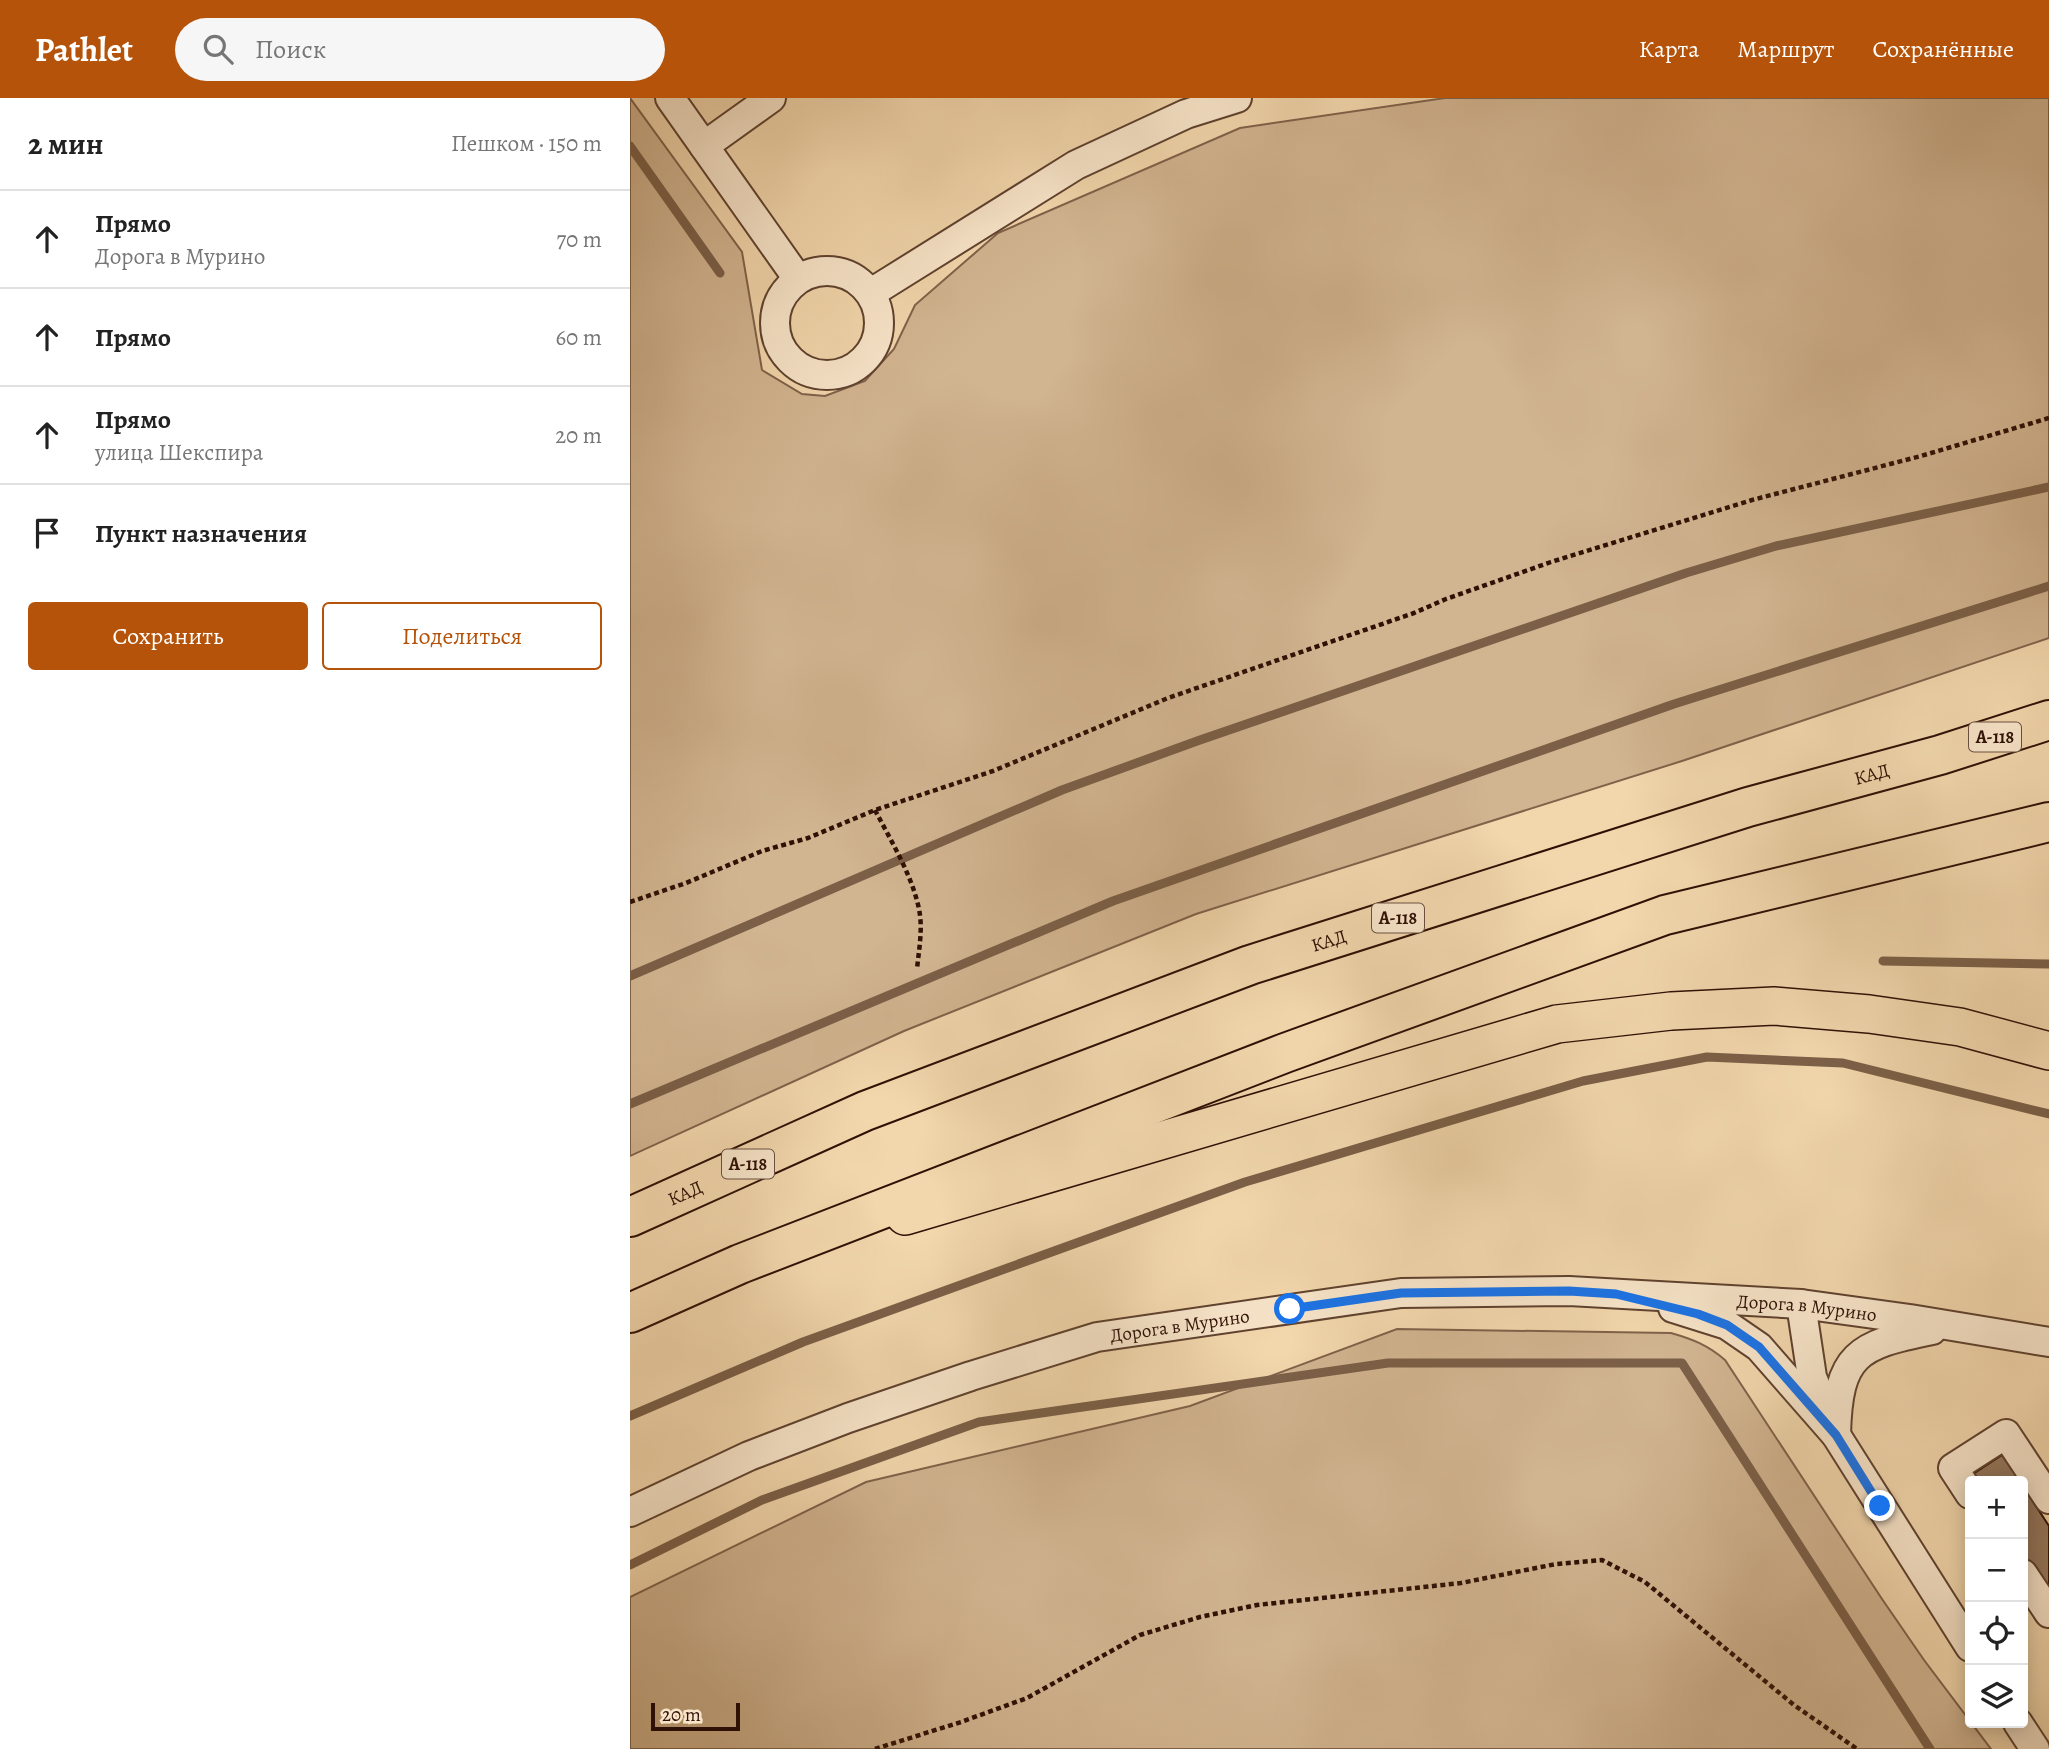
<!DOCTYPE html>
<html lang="ru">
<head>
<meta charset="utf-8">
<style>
	body { margin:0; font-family:Alegreya,serif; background:#f6f6f6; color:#222 }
	.controls { position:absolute; right:21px; bottom:21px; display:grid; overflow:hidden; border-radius:7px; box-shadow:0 4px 18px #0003 }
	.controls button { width:63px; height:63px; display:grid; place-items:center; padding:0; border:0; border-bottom:2px solid #e0e0e0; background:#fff; color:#222; font:35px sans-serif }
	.scale { position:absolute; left:21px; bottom:18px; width:89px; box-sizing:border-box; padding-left:7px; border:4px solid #2e1005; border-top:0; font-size:19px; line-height:24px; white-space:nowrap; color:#2e1005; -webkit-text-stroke:5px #f7e4c9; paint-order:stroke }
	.stop { position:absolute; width:21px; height:21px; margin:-16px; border:5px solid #1a73e8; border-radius:50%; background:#fff }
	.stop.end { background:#1a73e8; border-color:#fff; box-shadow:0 2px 7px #0008 }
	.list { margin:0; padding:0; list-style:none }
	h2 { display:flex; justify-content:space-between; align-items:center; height:91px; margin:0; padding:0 28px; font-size:30px }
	h2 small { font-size:23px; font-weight:400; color:#767676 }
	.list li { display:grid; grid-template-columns:46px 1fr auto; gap:21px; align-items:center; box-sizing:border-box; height:98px; padding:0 28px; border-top:2px solid #e0e0e0 }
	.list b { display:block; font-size:26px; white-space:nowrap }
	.list p { margin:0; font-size:23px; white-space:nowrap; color:#767676 }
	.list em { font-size:23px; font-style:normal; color:#767676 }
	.actions { display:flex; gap:14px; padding:21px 28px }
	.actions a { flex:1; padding:16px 0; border:2px solid #b45309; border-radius:7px; text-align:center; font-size:24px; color:#b45309 }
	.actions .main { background:#b45309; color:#fff }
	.icon { flex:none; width:38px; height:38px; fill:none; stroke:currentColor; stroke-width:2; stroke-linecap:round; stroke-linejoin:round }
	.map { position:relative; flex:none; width:1419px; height:1651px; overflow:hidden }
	header { display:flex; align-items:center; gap:42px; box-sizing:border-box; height:98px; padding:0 35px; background:#b45309; color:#fff }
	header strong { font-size:33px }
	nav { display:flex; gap:38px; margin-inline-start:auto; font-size:24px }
	.search { width:490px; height:63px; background:#f6f6f6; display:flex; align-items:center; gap:18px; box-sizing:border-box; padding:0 24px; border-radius:38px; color:#767676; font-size:26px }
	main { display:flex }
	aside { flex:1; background:#fff }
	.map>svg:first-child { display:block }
	.green { fill:#d1b490; stroke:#80624a; stroke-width:2 }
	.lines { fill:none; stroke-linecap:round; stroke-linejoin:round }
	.stream { stroke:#7b5f47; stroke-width:9 }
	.building { fill:#94775c; stroke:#2e1005; stroke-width:2 }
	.minor-casing { stroke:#5f422f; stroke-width:32 }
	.major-casing { stroke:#2e1005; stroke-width:40 }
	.highway-casing { stroke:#2e1005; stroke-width:42 }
	.path { stroke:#2e1005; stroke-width:4.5; stroke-dasharray:5 3.5; stroke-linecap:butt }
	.minor { stroke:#f7e4c9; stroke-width:28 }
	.major { stroke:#f2d6ac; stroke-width:37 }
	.highway { stroke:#f2d6ac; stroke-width:38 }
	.route { stroke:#1a73e8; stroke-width:9 }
	.labels { text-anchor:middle; stroke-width:5; stroke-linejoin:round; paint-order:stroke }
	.shield { fill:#f7e4c9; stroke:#6a5040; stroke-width:2 }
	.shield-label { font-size:18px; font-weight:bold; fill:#2e1005 }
	.street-label { font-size:19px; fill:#2e1005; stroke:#f7e4c9 }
</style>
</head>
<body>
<header>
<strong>Pathlet</strong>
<div class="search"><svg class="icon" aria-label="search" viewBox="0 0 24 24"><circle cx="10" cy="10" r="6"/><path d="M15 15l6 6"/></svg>Поиск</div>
<nav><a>Карта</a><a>Маршрут</a><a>Сохранённые</a></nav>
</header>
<main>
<aside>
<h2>2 мин<small>Пешком · 150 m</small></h2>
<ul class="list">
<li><svg class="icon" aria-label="ahead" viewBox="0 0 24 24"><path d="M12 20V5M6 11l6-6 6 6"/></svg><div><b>Прямо</b><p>Дорога в Мурино</p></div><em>70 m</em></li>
<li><svg class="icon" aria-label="ahead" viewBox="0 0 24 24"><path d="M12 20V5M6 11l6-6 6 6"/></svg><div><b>Прямо</b></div><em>60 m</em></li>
<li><svg class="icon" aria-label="ahead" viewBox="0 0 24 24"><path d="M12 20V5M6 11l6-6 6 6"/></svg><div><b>Прямо</b><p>улица Шекспира</p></div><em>20 m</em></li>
<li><svg class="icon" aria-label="arrive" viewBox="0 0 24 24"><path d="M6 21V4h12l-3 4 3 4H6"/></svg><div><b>Пункт назначения</b></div></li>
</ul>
<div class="actions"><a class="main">Сохранить</a><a>Поделиться</a></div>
</aside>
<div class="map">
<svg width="1419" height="1651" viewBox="0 0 1419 1651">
	<rect width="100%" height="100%" fill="#f2d6ac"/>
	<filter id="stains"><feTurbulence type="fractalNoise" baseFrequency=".00286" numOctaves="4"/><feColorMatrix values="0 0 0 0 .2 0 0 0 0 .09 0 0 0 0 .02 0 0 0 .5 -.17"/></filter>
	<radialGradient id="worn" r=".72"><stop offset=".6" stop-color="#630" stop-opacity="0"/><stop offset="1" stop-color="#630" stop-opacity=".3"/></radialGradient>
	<!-- green -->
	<path class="green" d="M 0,0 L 112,154 L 132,272 L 172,296 L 195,298 L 235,283 L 264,251 L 285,207 L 368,135 L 610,30 L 815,0 L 1419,0 L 1419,540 L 1052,663 L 566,816 L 274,933 L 0,1058 Z
		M 767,1231 L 1041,1235 C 1062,1241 1078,1247 1095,1262 L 1252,1501 L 1294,1562 L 1361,1651 L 0,1651 L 0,1499 L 236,1384 L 560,1308 Z"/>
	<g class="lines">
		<!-- stream -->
		<path class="stream" d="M 0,48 L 90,175
			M 1253,863 L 1419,866
			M 0,878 L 432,692 L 570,642 L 1056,475 L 1146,448 L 1419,389
			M 0,1006 L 483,803 L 1044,606 L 1419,488
			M 0,1318 L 173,1244 L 615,1084 L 953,983 L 1077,959 L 1213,965 L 1419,1016
			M 0,1467 L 132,1402 L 349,1324 L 758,1265 L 1052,1265 L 1300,1651"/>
	</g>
	<!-- building -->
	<path class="building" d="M 1372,1357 L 1390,1383 L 1343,1383 L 1340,1378 Z
		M 1393,1388 L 1419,1428 L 1419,1498 L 1393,1459 Z"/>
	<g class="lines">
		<defs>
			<g id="minor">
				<path d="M 40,0 L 168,181"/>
				<path d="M 74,48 L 141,0"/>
				<circle cx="197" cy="225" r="52"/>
				<path d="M 241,195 L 446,67 L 556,16 L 607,0"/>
				<path d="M 1171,1206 L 1182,1279 L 1198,1318"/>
				<path d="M 1043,1210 L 1097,1227 L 1129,1249 L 1206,1337 L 1340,1549"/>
				<path d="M 1206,1337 C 1208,1256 1227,1247 1302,1232"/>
				<path d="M 1340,1396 L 1323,1370 L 1376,1336 L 1419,1401"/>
				<path id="s1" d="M 0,1414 L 119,1358 L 218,1320 L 341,1278 L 467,1239 L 771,1195 L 939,1193 L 1171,1206 L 1280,1221 L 1419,1244"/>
				<path d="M 1393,1476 L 1419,1515"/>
				<path d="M 1388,1625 L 1405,1651"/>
			</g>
			<path id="major" d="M 275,1118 L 927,926 L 1041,913 L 1144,908 L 1239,916 L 1330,929 L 1419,953"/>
			<g id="highway">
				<path id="s2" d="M 0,1119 L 235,1013 L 620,867 L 1118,709 L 1310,657 L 1419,622"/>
				<path d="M 0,1215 L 110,1166 L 655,955 L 1035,817 L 1419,724"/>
			</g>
		</defs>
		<!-- minor casing -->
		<use href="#minor" class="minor-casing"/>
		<!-- major casing -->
		<use href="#major" class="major-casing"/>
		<!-- highway casing -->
		<use href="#highway" class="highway-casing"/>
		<!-- path -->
		<path class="path" d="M 245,712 C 261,743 282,777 289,811 C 293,831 289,851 287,871
			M 0,804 L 56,785 L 132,753 L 178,740 L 245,712 L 363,673 L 538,600 L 784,515 L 816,501 L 921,464 L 1122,402 L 1291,358 L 1419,320
			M 245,1651 L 331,1624 L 397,1600 L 510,1537 L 570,1519 L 627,1507 L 831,1485 L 926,1466 L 972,1462 L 1015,1484 L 1164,1607 L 1227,1651"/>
		<!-- minor -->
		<use href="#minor" class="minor"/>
		<!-- major -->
		<use href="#major" class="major"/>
		<!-- highway -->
		<use href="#highway" class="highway"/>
	</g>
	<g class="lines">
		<!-- route -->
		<path class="route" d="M 660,1211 L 771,1195 L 939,1193 L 986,1196 L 1068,1216 L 1097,1227 L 1129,1249 L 1206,1337 L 1250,1408"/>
	</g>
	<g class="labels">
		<!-- shield labels -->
		<g class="shield">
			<rect x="1339" y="624.5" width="52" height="29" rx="5"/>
			<rect x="742" y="805.5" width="52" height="29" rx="5"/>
			<rect x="92" y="1051.5" width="52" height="29" rx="5"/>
		</g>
		<g class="shield-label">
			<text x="1365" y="645">А-118</text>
			<text x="768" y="826">А-118</text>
			<text x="118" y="1072">А-118</text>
		</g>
		<!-- street labels -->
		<g class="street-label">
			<text dy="7" stroke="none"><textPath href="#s2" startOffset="1320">КАД</textPath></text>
			<text dy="7" stroke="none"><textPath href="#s2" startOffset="752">КАД</textPath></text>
			<text dy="7" stroke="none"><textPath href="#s2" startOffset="60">КАД</textPath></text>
			<text dy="7" stroke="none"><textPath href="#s1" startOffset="1213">Дорога в Мурино</textPath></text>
			<text dy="7" stroke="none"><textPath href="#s1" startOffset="583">Дорога в Мурино</textPath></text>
		</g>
	</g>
	<rect width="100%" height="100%" filter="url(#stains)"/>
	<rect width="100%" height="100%" fill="url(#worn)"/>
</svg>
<div class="controls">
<button>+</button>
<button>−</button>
<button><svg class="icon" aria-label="locate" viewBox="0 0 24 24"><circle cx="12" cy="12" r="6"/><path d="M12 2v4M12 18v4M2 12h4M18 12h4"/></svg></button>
<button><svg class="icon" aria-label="layers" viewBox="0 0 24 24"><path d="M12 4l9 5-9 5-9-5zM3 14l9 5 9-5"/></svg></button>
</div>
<div class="scale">20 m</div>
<div class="stop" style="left:660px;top:1211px"></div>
<div class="stop end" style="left:1250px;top:1408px"></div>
</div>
</main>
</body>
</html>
